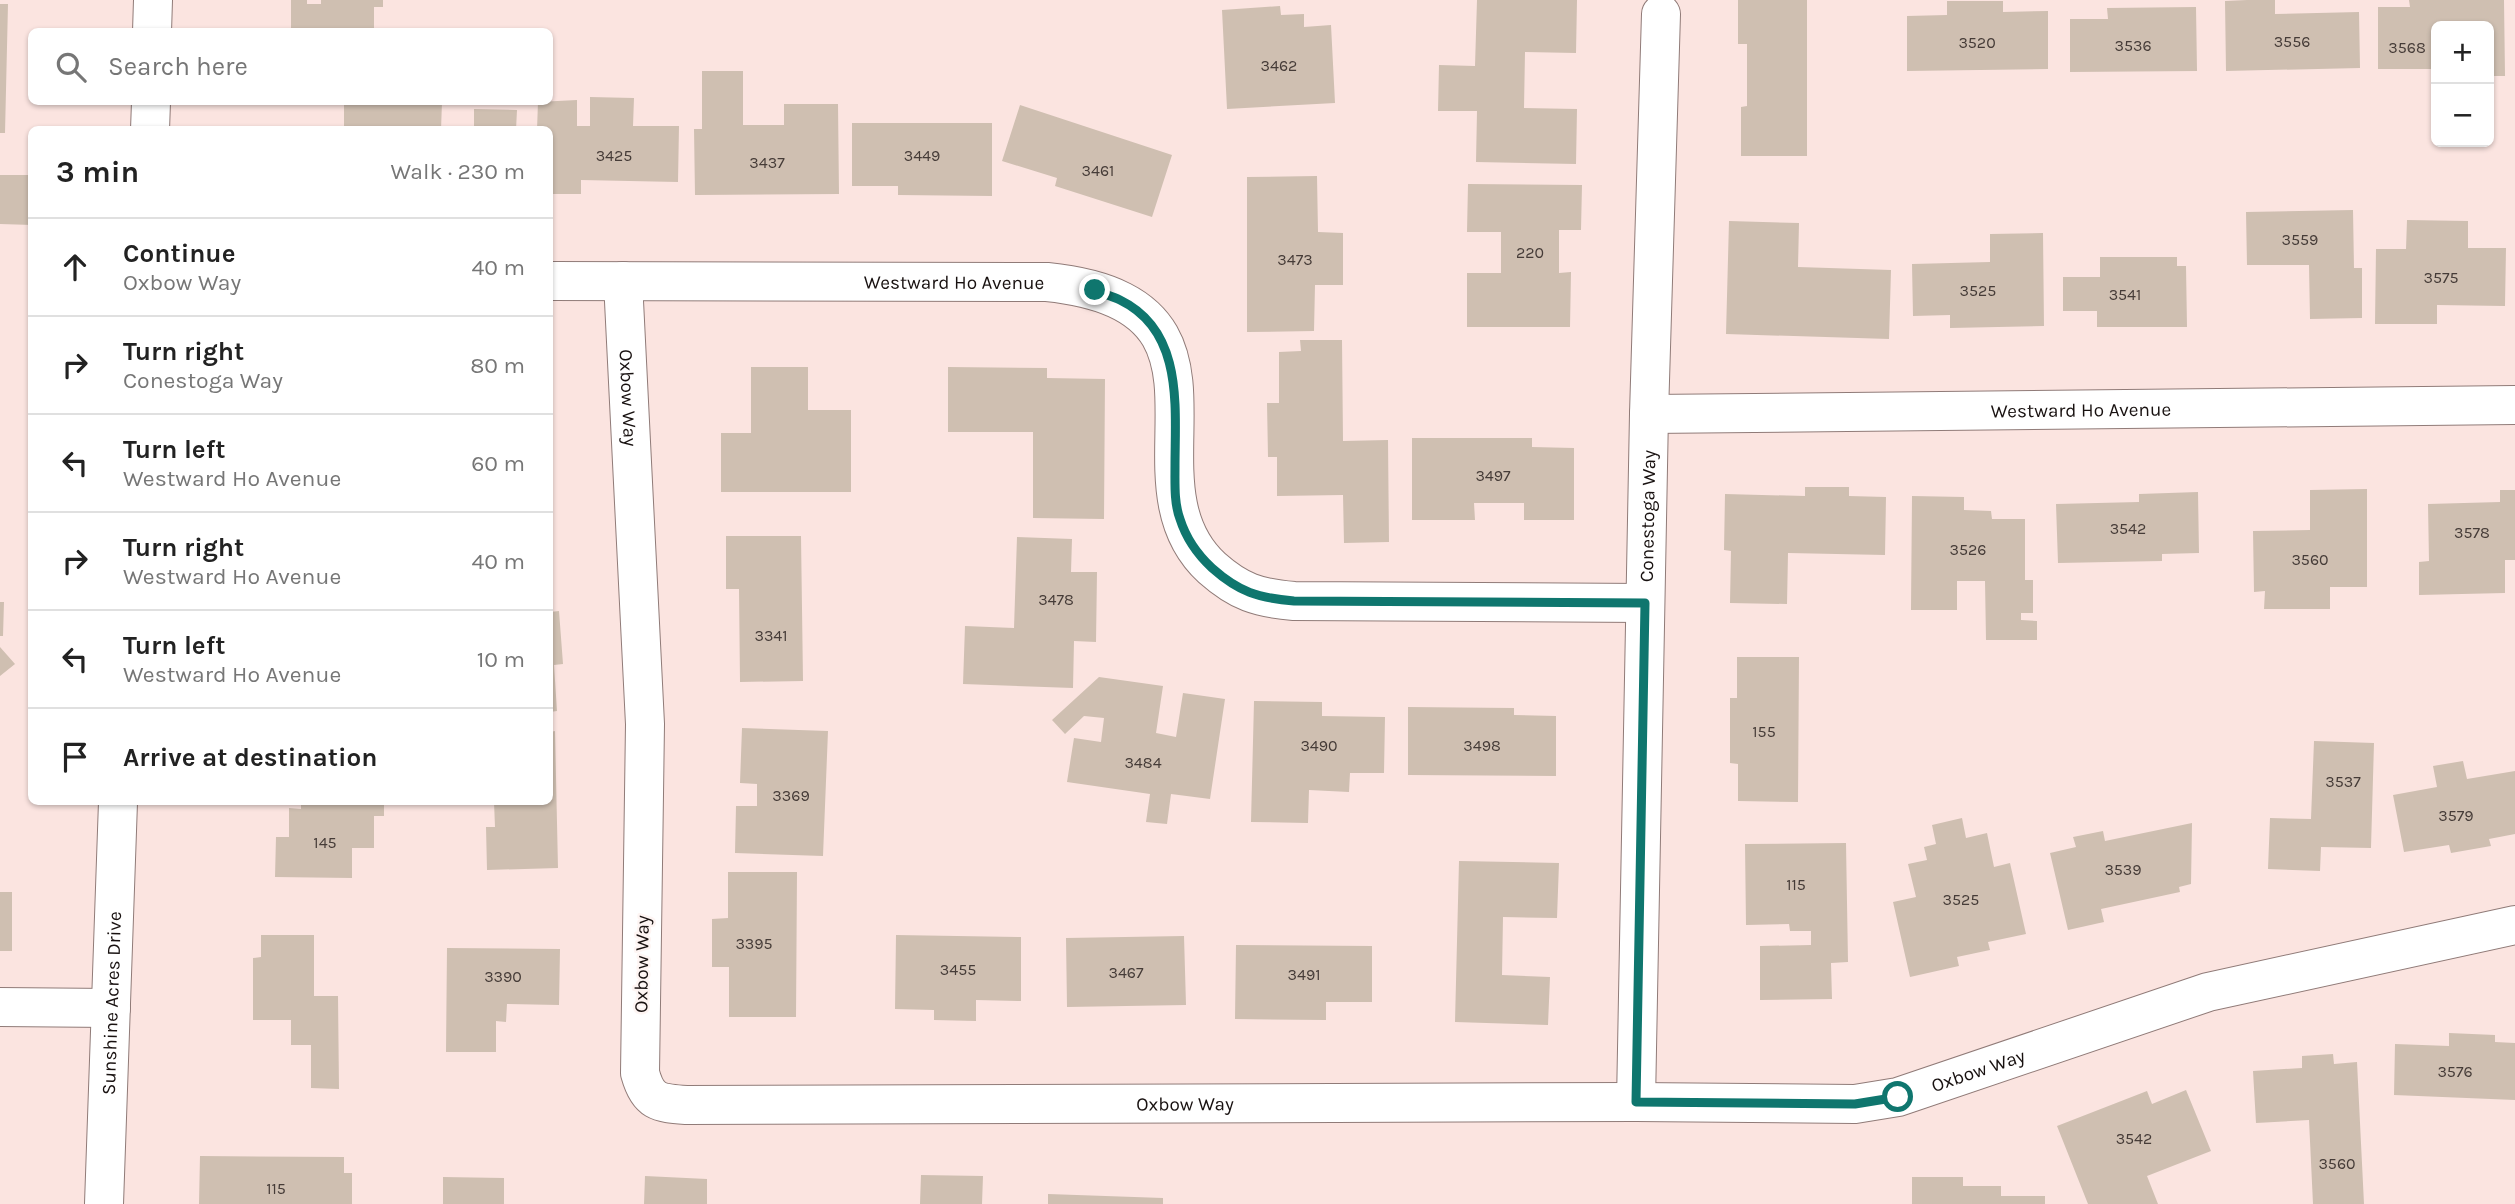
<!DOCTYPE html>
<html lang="en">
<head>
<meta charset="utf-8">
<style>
	body { margin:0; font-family:Karla,sans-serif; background:#f6f6f6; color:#222 }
	.controls { position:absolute; right:21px; top:21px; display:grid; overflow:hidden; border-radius:10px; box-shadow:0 2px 5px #0004 }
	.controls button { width:63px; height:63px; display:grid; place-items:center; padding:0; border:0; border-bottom:2px solid #e0e0e0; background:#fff; color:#222; font:35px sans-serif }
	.stop { position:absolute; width:21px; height:21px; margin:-16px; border:5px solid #0f766e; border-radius:50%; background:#fff }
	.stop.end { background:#0f766e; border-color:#fff; box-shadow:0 2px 7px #0008 }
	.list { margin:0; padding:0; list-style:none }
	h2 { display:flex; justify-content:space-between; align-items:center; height:91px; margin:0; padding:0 28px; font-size:30px }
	h2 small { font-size:23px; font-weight:400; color:#767676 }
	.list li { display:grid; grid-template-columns:46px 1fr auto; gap:21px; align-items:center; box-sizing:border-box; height:98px; padding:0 28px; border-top:2px solid #e0e0e0 }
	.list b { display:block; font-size:26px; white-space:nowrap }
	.list p { margin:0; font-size:23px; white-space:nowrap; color:#767676 }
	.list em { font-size:23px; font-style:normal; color:#767676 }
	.icon { flex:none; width:38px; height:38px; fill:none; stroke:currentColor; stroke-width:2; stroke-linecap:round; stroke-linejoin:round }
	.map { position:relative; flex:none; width:2515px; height:1204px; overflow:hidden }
	.search { position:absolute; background:#fff; box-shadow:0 2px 5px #0004; left:28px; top:28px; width:525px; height:77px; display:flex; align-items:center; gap:18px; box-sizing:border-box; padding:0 24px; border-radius:10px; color:#767676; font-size:26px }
	.panel { position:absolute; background:#fff; box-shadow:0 2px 5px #0004; left:28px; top:126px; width:525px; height:679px; border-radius:10px }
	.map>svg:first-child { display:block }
	.building { fill:#cfbfb1 }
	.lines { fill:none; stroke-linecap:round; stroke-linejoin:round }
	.street-casing { stroke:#907b78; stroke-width:40 }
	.street { stroke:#fff; stroke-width:38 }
	.route { stroke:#0f766e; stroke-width:9 }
	.labels { text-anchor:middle; stroke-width:5; stroke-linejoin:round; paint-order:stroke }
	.number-label { font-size:16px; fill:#463c38 }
	.street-label { font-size:19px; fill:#181110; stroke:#fef5f3 }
</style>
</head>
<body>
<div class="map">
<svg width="2515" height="1204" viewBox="0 0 2515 1204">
	<rect width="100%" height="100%" fill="#fbe4e0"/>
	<!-- building -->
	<path class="building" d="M 291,0 L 307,0 L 307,4 L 321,4 L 321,0 L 383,0 L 383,7 L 374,7 L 374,32 L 291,32 Z
		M 1477,0 L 1577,0 L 1576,53 L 1525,52 L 1524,108 L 1577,109 L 1576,164 L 1476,162 L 1477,111 L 1438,111 L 1439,65 L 1475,66 Z
		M 1738,0 L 1807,0 L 1807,156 L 1741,156 L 1741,107 L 1747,106 L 1747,44 L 1738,44 Z
		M 2247,0 L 2275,0 L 2275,14 L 2359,12 L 2360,68 L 2226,71 L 2225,1 Z
		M 2409,0 L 2504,0 L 2505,76 L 2489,76 L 2489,26 L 2436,26 L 2436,69 L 2378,69 L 2378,7 L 2410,7 Z
		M 1947,1 L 2003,1 L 2003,12 L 2048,11 L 2048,69 L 1907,71 L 1907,16 L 1947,15 Z
		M 0,4 L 8,4 L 5,133 L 0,133 Z
		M 1280,6 L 1281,15 L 1304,14 L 1304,27 L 1331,25 L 1335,103 L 1227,109 L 1222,10 Z
		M 2196,7 L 2197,71 L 2070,72 L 2070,19 L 2108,19 L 2107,8 Z
		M 702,71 L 743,71 L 743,125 L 784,125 L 784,104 L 838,104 L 839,194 L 695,195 L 694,129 L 702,129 Z
		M 590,97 L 634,98 L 633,126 L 679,126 L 678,182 L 581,180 L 581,194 L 550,194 L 550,130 L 537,130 L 538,102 L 577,100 L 577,126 L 590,126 Z
		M 344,102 L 442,102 L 441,130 L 344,130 Z
		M 1020,105 L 1172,155 L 1152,217 L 1055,186 L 1057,178 L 1002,161 Z
		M 474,109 L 517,110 L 516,130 L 474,130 Z
		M 852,123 L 992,123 L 992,196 L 898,195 L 898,186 L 852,186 Z
		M 0,175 L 32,175 L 32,225 L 0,224 Z
		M 1317,176 L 1318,232 L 1343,233 L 1343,285 L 1315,285 L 1314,331 L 1247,332 L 1247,177 Z
		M 1468,184 L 1582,185 L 1581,230 L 1559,230 L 1559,273 L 1571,272 L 1570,327 L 1467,327 L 1467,273 L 1501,273 L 1501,232 L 1467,232 Z
		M 2353,210 L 2354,268 L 2362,268 L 2362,318 L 2310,319 L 2309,265 L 2247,265 L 2246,212 Z
		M 2407,220 L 2468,221 L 2468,248 L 2506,248 L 2505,306 L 2437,305 L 2437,324 L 2375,324 L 2376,249 L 2406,249 Z
		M 1729,221 L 1799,223 L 1798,267 L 1891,270 L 1889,339 L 1726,334 Z
		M 2043,233 L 2044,326 L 1950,328 L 1950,315 L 1913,316 L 1912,264 L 1990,262 L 1990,234 Z
		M 2100,257 L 2177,257 L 2177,266 L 2186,266 L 2187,327 L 2097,327 L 2097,311 L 2063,311 L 2063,277 L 2100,277 Z
		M 1300,340 L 1342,340 L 1343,441 L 1388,440 L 1389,542 L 1344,543 L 1343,495 L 1277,496 L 1277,457 L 1268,457 L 1267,403 L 1279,403 L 1279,352 L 1301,351 Z
		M 751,367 L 808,367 L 808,410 L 851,410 L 851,492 L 721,492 L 721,433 L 751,433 Z
		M 948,367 L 1047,368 L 1047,378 L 1105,379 L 1104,519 L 1033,518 L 1033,432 L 948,432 Z
		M 1412,438 L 1532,438 L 1532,447 L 1574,448 L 1574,520 L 1524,520 L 1524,503 L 1474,503 L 1475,520 L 1412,520 Z
		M 1805,487 L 1849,487 L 1849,496 L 1886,497 L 1885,555 L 1788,553 L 1787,604 L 1730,603 L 1731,551 L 1724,550 L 1725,494 L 1805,496 Z
		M 2367,489 L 2367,587 L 2330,587 L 2330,609 L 2264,609 L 2265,591 L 2254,592 L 2253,531 L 2310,530 L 2310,490 Z
		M 2500,490 L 2515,490 L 2515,560 L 2505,560 L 2505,593 L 2419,595 L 2419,562 L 2429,561 L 2428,504 L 2500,502 Z
		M 2198,492 L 2199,553 L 2162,554 L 2162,561 L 2058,563 L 2056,504 L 2139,502 L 2139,494 Z
		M 1912,496 L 1964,497 L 1964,510 L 1991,511 L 1992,519 L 2025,519 L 2025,580 L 2033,580 L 2033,613 L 2021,613 L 2021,620 L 2037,621 L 2037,640 L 1986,640 L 1985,581 L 1957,581 L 1957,610 L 1911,610 Z
		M 726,536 L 801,536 L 803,681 L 740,682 L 739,589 L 726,589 Z
		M 1017,537 L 1072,539 L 1071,572 L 1097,572 L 1096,642 L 1074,641 L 1073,688 L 963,684 L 965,626 L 1014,628 Z
		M 0,602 L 4,602 L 3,636 L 0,636 Z
		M 559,611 L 563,664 L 554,665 L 557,711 L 550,712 L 550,612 Z
		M 0,647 L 15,664 L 0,676 Z
		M 1737,657 L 1799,657 L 1798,802 L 1738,801 L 1738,764 L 1730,763 L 1730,698 L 1737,698 Z
		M 1099,677 L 1163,686 L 1156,733 L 1176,737 L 1183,693 L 1225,699 L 1210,799 L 1171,794 L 1167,824 L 1146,822 L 1150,794 L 1067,782 L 1074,738 L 1101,742 L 1104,718 L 1084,716 L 1065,734 L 1052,720 Z
		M 1254,701 L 1322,702 L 1322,716 L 1385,717 L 1384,773 L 1350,773 L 1349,792 L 1309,790 L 1308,823 L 1251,822 Z
		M 1408,707 L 1514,708 L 1514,715 L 1556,716 L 1556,776 L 1408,775 Z
		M 742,728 L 828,731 L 823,856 L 735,853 L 736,806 L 757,806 L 757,784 L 740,783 Z
		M 555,731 L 558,868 L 487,870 L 486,827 L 495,827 L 494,802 L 550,802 L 550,732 Z
		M 2314,741 L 2374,743 L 2371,848 L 2321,847 L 2320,871 L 2268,869 L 2270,818 L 2311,819 Z
		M 2463,761 L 2467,779 L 2515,771 L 2515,834 L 2489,839 L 2491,846 L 2451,853 L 2449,845 L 2404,852 L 2393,795 L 2437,787 L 2433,766 Z
		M 301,802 L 384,802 L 384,816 L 374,816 L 374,848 L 352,848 L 352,878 L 275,877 L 276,837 L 289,837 L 289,808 L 301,809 Z
		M 1962,818 L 1966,838 L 1987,833 L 1994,867 L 2010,863 L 2026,934 L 1988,942 L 1990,950 L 1957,957 L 1959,966 L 1910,977 L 1893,902 L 1916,897 L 1908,864 L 1927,860 L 1924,847 L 1936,844 L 1932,825 Z
		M 2192,823 L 2191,884 L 2179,887 L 2180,892 L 2101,909 L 2104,922 L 2068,930 L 2050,853 L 2076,847 L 2073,837 L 2103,831 L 2105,841 Z
		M 1846,843 L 1848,962 L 1831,963 L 1832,999 L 1760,1000 L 1760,946 L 1811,945 L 1811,931 L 1790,931 L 1789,924 L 1746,925 L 1745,844 Z
		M 1459,861 L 1559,863 L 1557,918 L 1503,917 L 1502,975 L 1550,977 L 1548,1025 L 1455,1022 Z
		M 728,872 L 797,872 L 796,1017 L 729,1017 L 729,967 L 712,967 L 712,919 L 728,918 Z
		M 0,892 L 12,892 L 12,951 L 0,951 Z
		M 261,935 L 314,935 L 314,996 L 338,996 L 339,1089 L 311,1088 L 311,1045 L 291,1045 L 291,1020 L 253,1020 L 253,958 L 261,957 Z
		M 896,935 L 1021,937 L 1021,1001 L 976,1000 L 976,1021 L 934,1020 L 934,1010 L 895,1009 Z
		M 1184,936 L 1186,1005 L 1067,1007 L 1066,938 Z
		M 1236,945 L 1372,946 L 1372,1002 L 1326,1002 L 1326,1020 L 1235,1019 Z
		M 447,948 L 560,949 L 559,1005 L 507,1004 L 506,1022 L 496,1021 L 496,1052 L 446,1052 Z
		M 2449,1033 L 2495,1035 L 2495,1042 L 2515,1043 L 2515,1100 L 2394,1095 L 2395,1044 L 2449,1046 Z
		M 2333,1054 L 2334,1064 L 2357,1062 L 2364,1204 L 2313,1204 L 2309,1120 L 2256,1123 L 2253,1071 L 2302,1068 L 2302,1056 Z
		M 2186,1090 L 2211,1151 L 2147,1176 L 2158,1204 L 2088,1204 L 2057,1126 L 2147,1091 L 2152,1104 Z
		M 200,1156 L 344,1157 L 344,1173 L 352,1173 L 352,1204 L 199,1204 Z
		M 921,1175 L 983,1176 L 982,1204 L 920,1204 Z
		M 645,1176 L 707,1179 L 707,1204 L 644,1204 Z
		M 443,1177 L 504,1178 L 504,1204 L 443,1204 Z
		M 1912,1177 L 1963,1177 L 1963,1186 L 2001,1186 L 2001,1196 L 2045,1196 L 2045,1204 L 1912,1204 Z
		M 1048,1194 L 1163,1198 L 1163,1204 L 1048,1204 Z"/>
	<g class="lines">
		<defs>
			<g id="street">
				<path d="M 152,32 L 153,0"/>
				<path d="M 150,130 L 151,102"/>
				<path id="s1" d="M 550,281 L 1047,282 C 1265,304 1114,478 1212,568 C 1239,592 1258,598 1294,601 L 1645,603"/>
				<path id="s2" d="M 623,281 L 645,724 L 640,1073 C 648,1102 658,1103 686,1105 L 1636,1102 L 1855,1104 L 1898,1097 L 2208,992 L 2515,925"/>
				<path id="s3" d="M 1649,414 L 2515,405"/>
				<path d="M 0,1007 L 111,1008"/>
				<path id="s4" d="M 1636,1102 L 1649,414 L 1661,14"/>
				<path id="s5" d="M 104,1204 L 118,802"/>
			</g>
		</defs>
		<!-- street casing -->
		<use href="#street" class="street-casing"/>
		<!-- street -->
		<use href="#street" class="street"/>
	</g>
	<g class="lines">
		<!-- route -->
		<path class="route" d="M 1095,290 C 1103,294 1112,296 1120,300 C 1184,331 1175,407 1175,466 C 1175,484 1174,503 1180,519 C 1186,538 1198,555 1212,568 C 1239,592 1258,598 1294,601 L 1645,603 L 1636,1102 L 1855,1104 L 1898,1097"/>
	</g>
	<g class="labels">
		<!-- number labels -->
		<g class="number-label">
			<text x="2292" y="47">3556</text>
			<text x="1977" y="48">3520</text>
			<text x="2133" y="51">3536</text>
			<text x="2407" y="53">3568</text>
			<text x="1279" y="71">3462</text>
			<text x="614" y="161">3425</text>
			<text x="922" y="161">3449</text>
			<text x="767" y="168">3437</text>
			<text x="1098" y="176">3461</text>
			<text x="2300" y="245">3559</text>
			<text x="1530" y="258">220</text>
			<text x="1295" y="265">3473</text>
			<text x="2441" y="283">3575</text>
			<text x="1978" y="296">3525</text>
			<text x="2125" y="300">3541</text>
			<text x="1493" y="481">3497</text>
			<text x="2128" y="534">3542</text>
			<text x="2472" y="538">3578</text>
			<text x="1968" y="555">3526</text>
			<text x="2310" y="565">3560</text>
			<text x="1056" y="605">3478</text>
			<text x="771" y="641">3341</text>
			<text x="1764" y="737">155</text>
			<text x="1319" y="751">3490</text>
			<text x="1482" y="751">3498</text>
			<text x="1143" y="768">3484</text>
			<text x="2343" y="787">3537</text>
			<text x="791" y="801">3369</text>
			<text x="2456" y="821">3579</text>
			<text x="325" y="848">145</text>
			<text x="2123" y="875">3539</text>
			<text x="1796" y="890">115</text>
			<text x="1961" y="905">3525</text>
			<text x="754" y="949">3395</text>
			<text x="958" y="975">3455</text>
			<text x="1126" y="978">3467</text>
			<text x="1304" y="980">3491</text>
			<text x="503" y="982">3390</text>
			<text x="2455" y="1077">3576</text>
			<text x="2134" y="1144">3542</text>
			<text x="2337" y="1169">3560</text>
			<text x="276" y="1194">115</text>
		</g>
		<!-- street labels -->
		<g class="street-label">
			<text dy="7" stroke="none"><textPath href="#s1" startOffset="404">Westward Ho Avenue</textPath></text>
			<text dy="7" stroke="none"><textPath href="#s2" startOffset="117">Oxbow Way</textPath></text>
			<text dy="7" stroke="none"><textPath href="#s3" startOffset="432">Westward Ho Avenue</textPath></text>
			<text dy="7" stroke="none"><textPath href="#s4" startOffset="586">Conestoga Way</textPath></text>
			<text transform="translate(641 964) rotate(-89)" y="7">Oxbow Way</text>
			<text dy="7" stroke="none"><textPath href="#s5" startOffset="201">Sunshine Acres Drive</textPath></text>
			<text dy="7" stroke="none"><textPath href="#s2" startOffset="2152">Oxbow Way</textPath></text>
			<text dy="7" stroke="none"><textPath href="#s2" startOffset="1354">Oxbow Way</textPath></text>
		</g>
	</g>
</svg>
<div class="controls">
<button>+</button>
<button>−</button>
</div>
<div class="stop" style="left:1898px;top:1097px"></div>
<div class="stop end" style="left:1095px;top:290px"></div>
<div class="search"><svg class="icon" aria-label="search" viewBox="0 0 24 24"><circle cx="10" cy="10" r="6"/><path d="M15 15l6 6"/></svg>Search here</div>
<section class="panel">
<h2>3 min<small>Walk · 230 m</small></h2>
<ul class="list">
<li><svg class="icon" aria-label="ahead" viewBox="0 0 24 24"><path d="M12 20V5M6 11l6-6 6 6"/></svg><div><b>Continue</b><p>Oxbow Way</p></div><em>40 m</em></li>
<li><svg class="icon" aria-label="right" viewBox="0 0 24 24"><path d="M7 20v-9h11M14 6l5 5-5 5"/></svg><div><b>Turn right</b><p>Conestoga Way</p></div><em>80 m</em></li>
<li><svg class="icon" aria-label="left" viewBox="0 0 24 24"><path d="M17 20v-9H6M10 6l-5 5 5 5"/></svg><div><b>Turn left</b><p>Westward Ho Avenue</p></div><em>60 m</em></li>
<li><svg class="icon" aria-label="right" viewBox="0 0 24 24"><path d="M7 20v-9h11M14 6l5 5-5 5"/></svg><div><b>Turn right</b><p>Westward Ho Avenue</p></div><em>40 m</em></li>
<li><svg class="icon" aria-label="left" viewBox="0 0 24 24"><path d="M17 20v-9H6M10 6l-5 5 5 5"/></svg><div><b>Turn left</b><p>Westward Ho Avenue</p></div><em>10 m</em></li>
<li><svg class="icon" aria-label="arrive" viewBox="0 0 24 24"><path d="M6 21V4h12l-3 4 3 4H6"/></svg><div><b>Arrive at destination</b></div></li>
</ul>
</section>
</div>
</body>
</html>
